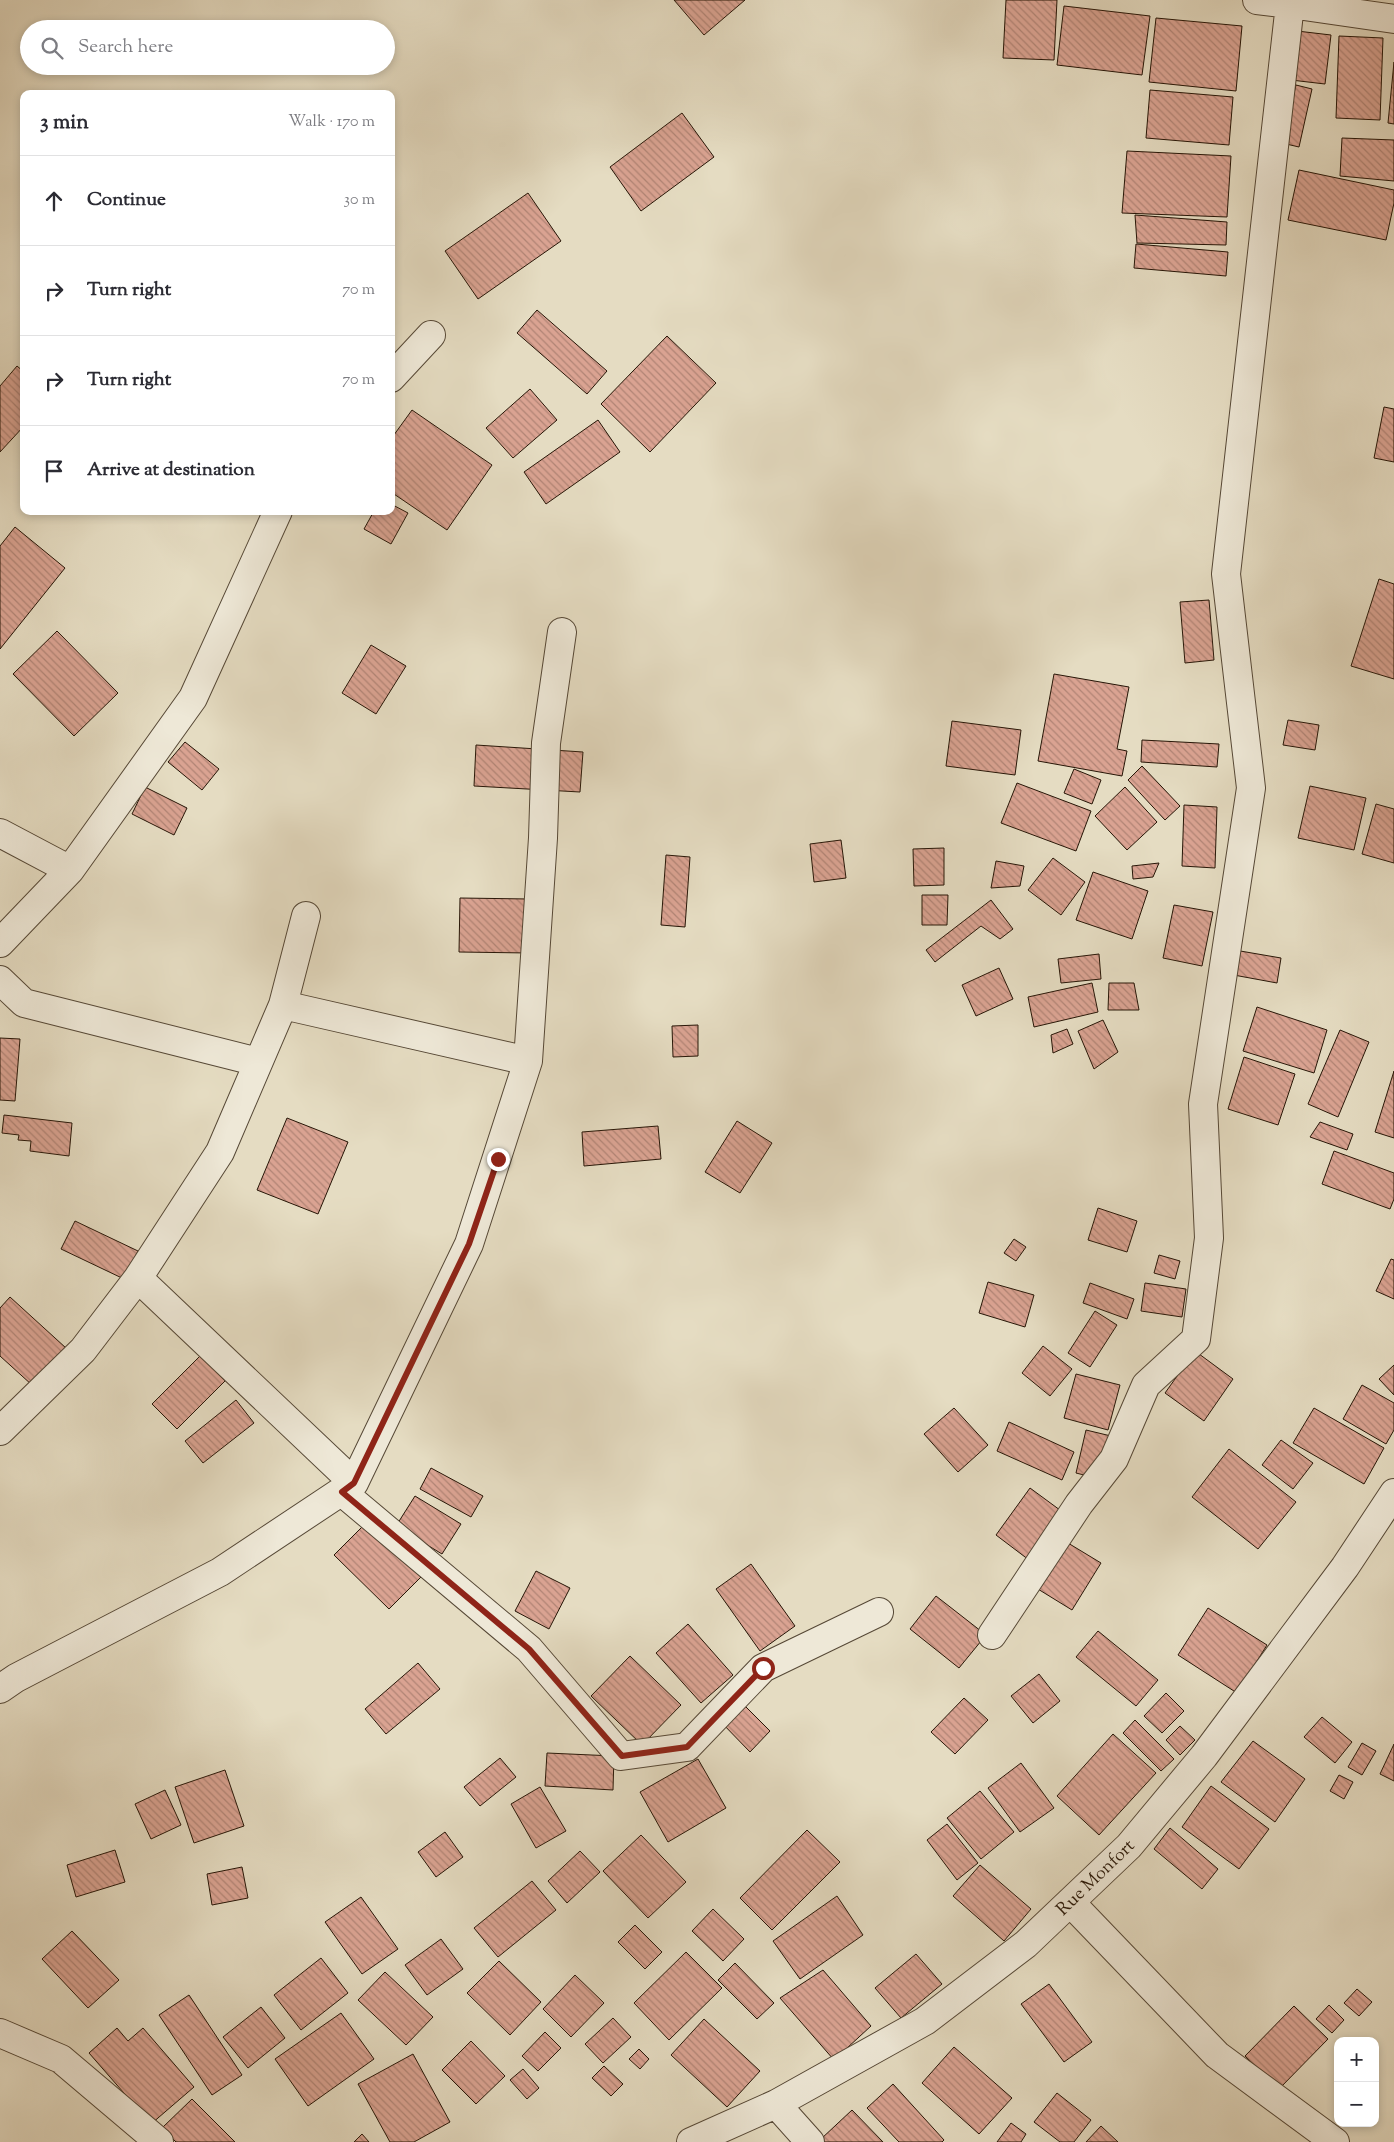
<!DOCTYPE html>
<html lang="en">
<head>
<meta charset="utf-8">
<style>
	body { margin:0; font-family:"Sorts Mill Goudy",serif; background:#f7f7f7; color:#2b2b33 }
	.controls { position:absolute; right:15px; bottom:15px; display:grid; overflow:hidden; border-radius:10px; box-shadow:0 2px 8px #0003 }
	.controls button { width:45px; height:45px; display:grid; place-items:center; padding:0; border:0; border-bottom:1px solid #e1e1e2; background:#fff; color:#2b2b33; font:25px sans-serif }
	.stop { position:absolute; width:15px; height:15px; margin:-11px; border:4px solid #8f2418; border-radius:50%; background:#fff }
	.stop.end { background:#8f2418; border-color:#fff; box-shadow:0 1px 5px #0008 }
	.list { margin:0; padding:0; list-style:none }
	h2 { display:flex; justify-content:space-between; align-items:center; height:65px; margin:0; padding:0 20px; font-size:21px }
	h2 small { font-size:16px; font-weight:400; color:#7c7c81 }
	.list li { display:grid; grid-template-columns:32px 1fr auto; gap:15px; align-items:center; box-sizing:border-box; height:90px; padding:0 20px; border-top:1px solid #e1e1e2 }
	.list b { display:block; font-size:19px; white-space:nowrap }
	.list em { font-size:16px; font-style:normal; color:#7c7c81 }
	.icon { flex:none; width:28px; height:28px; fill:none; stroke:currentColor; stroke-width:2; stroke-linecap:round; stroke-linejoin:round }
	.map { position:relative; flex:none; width:1394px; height:2142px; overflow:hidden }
	.search { position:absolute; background:#fff; box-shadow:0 2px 8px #0003; left:20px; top:20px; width:375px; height:55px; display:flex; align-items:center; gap:12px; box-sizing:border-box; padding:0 18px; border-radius:28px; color:#7c7c81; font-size:19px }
	.panel { position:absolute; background:#fff; box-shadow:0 2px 8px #0003; left:20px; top:90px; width:375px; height:425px; border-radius:10px }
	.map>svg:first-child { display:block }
	.building { fill:url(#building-back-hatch); stroke:#271607 }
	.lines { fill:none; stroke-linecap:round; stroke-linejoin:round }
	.minor-casing { stroke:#564836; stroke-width:30 }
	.minor { stroke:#eee8d7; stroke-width:28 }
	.route { stroke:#8f2418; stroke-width:6 }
	.labels { text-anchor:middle; stroke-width:4.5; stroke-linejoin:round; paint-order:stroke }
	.street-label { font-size:18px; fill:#271607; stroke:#eee8d7 }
</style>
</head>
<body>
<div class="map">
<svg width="1394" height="2142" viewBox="0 0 1394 2142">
	<defs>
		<pattern id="building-back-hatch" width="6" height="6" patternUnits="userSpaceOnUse" patternTransform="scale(1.25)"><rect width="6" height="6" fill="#daa392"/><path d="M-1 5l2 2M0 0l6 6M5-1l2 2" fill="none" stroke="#b18475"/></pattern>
	</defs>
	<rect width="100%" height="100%" fill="#e5dcc2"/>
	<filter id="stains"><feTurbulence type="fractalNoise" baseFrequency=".004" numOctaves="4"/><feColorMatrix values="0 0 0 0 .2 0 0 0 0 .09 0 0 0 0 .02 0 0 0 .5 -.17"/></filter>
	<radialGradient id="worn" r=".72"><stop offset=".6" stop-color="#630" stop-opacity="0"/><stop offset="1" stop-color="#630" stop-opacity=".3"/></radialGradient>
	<!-- building -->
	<path class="building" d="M 674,0 L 745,0 L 704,35 Z
		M 1006,0 L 1057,0 L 1054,60 L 1003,58 Z
		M 1064,6 L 1150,16 L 1142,75 L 1057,65 Z
		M 1156,18 L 1242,26 L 1236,91 L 1149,82 Z
		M 1297,31 L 1331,35 L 1325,84 L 1291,80 Z
		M 1339,36 L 1383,38 L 1380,120 L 1336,118 Z
		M 1394,62 L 1394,124 L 1388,123 Z
		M 1296,85 L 1312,89 L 1299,147 L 1282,143 Z
		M 1150,90 L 1233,97 L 1229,145 L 1146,138 Z
		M 682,113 L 714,157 L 641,211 L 610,167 Z
		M 1342,138 L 1394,140 L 1394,181 L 1340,176 Z
		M 1127,151 L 1231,156 L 1227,217 L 1122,213 Z
		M 1299,170 L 1394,190 L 1394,203 L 1386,240 L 1288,220 Z
		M 528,193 L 561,241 L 478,299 L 445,251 Z
		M 1135,215 L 1227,222 L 1226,245 L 1137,243 Z
		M 1136,244 L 1228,252 L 1226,276 L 1134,268 Z
		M 537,310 L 607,371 L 587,394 L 517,333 Z
		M 667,336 L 716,383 L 650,452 L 601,404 Z
		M 17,366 L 24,372 L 24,426 L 0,452 L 0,386 Z
		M 530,389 L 557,420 L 513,458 L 486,428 Z
		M 1384,407 L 1394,409 L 1394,462 L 1374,458 Z
		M 412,410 L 492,465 L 447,530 L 391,492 L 391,439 Z
		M 598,420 L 620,452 L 546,504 L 524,472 Z
		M 391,504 L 408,513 L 391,544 L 364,529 L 374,511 L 391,511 Z
		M 15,527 L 65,568 L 0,649 L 0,546 Z
		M 1379,579 L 1394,584 L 1394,679 L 1351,666 Z
		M 1209,600 L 1214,660 L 1185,663 L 1180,602 Z
		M 57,631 L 118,693 L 74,736 L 13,674 Z
		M 371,645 L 406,666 L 376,714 L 342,693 Z
		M 1054,674 L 1129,687 L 1117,749 L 1127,751 L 1122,776 L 1038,761 Z
		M 1288,720 L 1319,725 L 1315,750 L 1283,745 Z
		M 952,721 L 1021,730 L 1015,775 L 946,766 Z
		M 1142,740 L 1219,744 L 1217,767 L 1141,762 Z
		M 185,742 L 219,769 L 202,790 L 168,762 Z
		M 476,745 L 583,752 L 580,792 L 474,786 Z
		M 1142,766 L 1180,806 L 1165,820 L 1128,780 Z
		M 1074,769 L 1101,780 L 1092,804 L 1064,793 Z
		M 1017,783 L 1091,811 L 1076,851 L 1001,823 Z
		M 1310,786 L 1366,798 L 1354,850 L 1298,838 Z
		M 145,787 L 187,808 L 174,835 L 132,814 Z
		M 1125,787 L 1157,822 L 1127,850 L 1095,816 Z
		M 1376,804 L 1394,809 L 1394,863 L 1362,854 Z
		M 1184,805 L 1217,807 L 1215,868 L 1182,866 Z
		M 841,840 L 846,878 L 814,882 L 810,844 Z
		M 944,848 L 944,885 L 914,886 L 913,849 Z
		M 666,855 L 690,857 L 685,927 L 661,925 Z
		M 1053,858 L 1085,882 L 1061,915 L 1028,890 Z
		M 996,861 L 1024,866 L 1020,886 L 991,888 Z
		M 1159,863 L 1153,877 L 1133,879 L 1132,866 Z
		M 1093,872 L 1148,891 L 1132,939 L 1076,920 Z
		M 922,895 L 948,895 L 947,925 L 922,925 Z
		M 460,898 L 529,899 L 528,953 L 459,952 Z
		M 991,900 L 1013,929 L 1000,939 L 981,926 L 935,962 L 926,950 Z
		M 1174,905 L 1213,912 L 1202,966 L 1163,958 Z
		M 1217,947 L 1281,958 L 1277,983 L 1212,971 Z
		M 1099,954 L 1101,979 L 1061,983 L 1058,959 Z
		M 999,968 L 1013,999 L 976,1016 L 962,985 Z
		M 1092,983 L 1098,1012 L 1034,1027 L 1028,997 Z
		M 1109,983 L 1134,983 L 1139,1010 L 1108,1010 Z
		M 1257,1007 L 1327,1030 L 1314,1073 L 1243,1051 Z
		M 1103,1020 L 1118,1052 L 1094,1069 L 1078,1031 Z
		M 698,1025 L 698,1056 L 673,1057 L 672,1026 Z
		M 1067,1029 L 1073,1044 L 1053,1053 L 1051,1035 Z
		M 1340,1030 L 1369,1042 L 1338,1117 L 1308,1104 Z
		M 0,1038 L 20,1039 L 15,1101 L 0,1100 Z
		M 1244,1057 L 1295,1074 L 1278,1125 L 1228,1109 Z
		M 1394,1071 L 1394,1138 L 1375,1132 Z
		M 4,1115 L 72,1123 L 69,1156 L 30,1151 L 31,1141 L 18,1140 L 19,1135 L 2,1133 Z
		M 287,1118 L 348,1142 L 318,1214 L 257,1190 Z
		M 737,1121 L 772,1143 L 740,1193 L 705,1172 Z
		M 1320,1122 L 1353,1134 L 1347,1150 L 1310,1137 Z
		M 658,1126 L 661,1159 L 584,1166 L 582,1132 Z
		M 1334,1151 L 1394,1173 L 1394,1199 L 1390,1209 L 1322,1184 Z
		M 1098,1208 L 1137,1221 L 1127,1252 L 1088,1240 Z
		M 75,1221 L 138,1251 L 124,1279 L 61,1249 Z
		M 1014,1239 L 1026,1247 L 1016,1261 L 1004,1253 Z
		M 1159,1255 L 1180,1261 L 1175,1279 L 1154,1273 Z
		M 1391,1259 L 1394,1260 L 1394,1299 L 1376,1291 Z
		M 988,1282 L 1034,1295 L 1025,1327 L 979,1313 Z
		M 1090,1283 L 1134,1299 L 1127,1319 L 1083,1303 Z
		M 1145,1283 L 1186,1289 L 1182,1317 L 1141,1311 Z
		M 10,1297 L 66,1348 L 32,1385 L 0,1356 L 0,1308 Z
		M 1095,1311 L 1117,1325 L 1090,1367 L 1068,1353 Z
		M 1043,1346 L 1072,1369 L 1050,1396 L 1022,1373 Z
		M 1195,1351 L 1233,1379 L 1204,1421 L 1165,1393 Z
		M 200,1356 L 225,1381 L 177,1429 L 152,1404 Z
		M 1394,1365 L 1394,1395 L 1379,1379 Z
		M 1076,1374 L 1120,1385 L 1108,1430 L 1064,1418 Z
		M 1362,1385 L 1394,1403 L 1394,1430 L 1386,1444 L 1343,1419 Z
		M 236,1400 L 254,1423 L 203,1463 L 185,1441 Z
		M 954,1408 L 988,1445 L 958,1472 L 924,1434 Z
		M 1314,1408 L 1384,1448 L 1364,1484 L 1293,1443 Z
		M 1009,1422 L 1074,1452 L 1062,1480 L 997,1451 Z
		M 1086,1430 L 1111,1436 L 1100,1479 L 1076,1473 Z
		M 1281,1440 L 1313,1463 L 1293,1489 L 1262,1465 Z
		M 1229,1449 L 1296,1502 L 1258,1549 L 1192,1497 Z
		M 431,1468 L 483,1496 L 471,1517 L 420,1489 Z
		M 1030,1488 L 1064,1513 L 1029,1560 L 996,1535 Z
		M 415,1496 L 461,1524 L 442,1554 L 396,1526 Z
		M 366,1523 L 421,1577 L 389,1609 L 334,1555 Z
		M 1063,1540 L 1101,1563 L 1072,1610 L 1033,1586 Z
		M 751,1564 L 795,1626 L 760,1651 L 716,1589 Z
		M 536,1571 L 570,1588 L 549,1629 L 515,1611 Z
		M 936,1596 L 986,1635 L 959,1668 L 910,1629 Z
		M 1208,1608 L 1267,1645 L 1237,1693 L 1178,1655 Z
		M 688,1624 L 733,1675 L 701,1703 L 656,1653 Z
		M 1098,1631 L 1158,1680 L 1136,1706 L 1076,1657 Z
		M 630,1656 L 681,1705 L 642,1745 L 591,1696 Z
		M 418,1663 L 440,1689 L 386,1734 L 365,1709 Z
		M 1039,1674 L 1060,1701 L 1033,1723 L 1011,1696 Z
		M 1166,1693 L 1184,1711 L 1162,1733 L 1144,1716 Z
		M 964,1698 L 988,1720 L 955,1754 L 931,1732 Z
		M 739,1700 L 770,1731 L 750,1752 L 719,1720 Z
		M 1322,1717 L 1352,1742 L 1335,1763 L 1304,1737 Z
		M 1135,1720 L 1174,1759 L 1161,1771 L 1123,1733 Z
		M 1180,1726 L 1195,1740 L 1180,1755 L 1166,1740 Z
		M 1113,1734 L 1156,1773 L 1099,1835 L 1057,1796 Z
		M 1253,1741 L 1305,1779 L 1275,1822 L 1221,1782 Z
		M 1362,1743 L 1376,1751 L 1362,1775 L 1348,1767 Z
		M 1394,1744 L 1394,1781 L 1380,1774 Z
		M 547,1753 L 614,1756 L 613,1790 L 545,1786 Z
		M 500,1758 L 516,1777 L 480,1806 L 464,1787 Z
		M 698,1759 L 726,1808 L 668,1842 L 640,1792 Z
		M 1021,1763 L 1054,1808 L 1020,1832 L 988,1788 Z
		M 225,1770 L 244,1826 L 194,1843 L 175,1787 Z
		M 1339,1775 L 1353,1782 L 1344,1799 L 1330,1791 Z
		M 1211,1786 L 1269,1829 L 1239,1869 L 1182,1827 Z
		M 540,1787 L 566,1831 L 536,1848 L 511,1804 Z
		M 165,1790 L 181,1825 L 151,1839 L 135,1804 Z
		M 980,1791 L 1014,1832 L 981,1859 L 947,1818 Z
		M 947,1824 L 978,1863 L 957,1880 L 927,1840 Z
		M 1170,1828 L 1218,1869 L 1202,1889 L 1154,1849 Z
		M 807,1830 L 840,1862 L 772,1930 L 740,1898 Z
		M 445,1832 L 463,1857 L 436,1877 L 418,1852 Z
		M 641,1835 L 686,1882 L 648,1918 L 603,1871 Z
		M 115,1850 L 125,1882 L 76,1897 L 67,1865 Z
		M 580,1851 L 600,1872 L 567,1903 L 548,1881 Z
		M 980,1865 L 1031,1909 L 1004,1941 L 953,1896 Z
		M 242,1867 L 248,1898 L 212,1905 L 207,1874 Z
		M 532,1881 L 556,1910 L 498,1957 L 474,1928 Z
		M 837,1896 L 863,1935 L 800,1979 L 773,1941 Z
		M 361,1897 L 398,1949 L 362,1974 L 325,1922 Z
		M 713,1909 L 744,1939 L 723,1961 L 692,1931 Z
		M 635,1925 L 662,1952 L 645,1969 L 618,1942 Z
		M 72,1931 L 119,1980 L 88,2008 L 42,1959 Z
		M 441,1939 L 463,1969 L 427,1995 L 405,1965 Z
		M 686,1952 L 722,1988 L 669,2040 L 634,2003 Z
		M 916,1954 L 942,1984 L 901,2018 L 875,1988 Z
		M 321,1958 L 348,1993 L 301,2030 L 274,1995 Z
		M 499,1961 L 541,2002 L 510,2035 L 467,1993 Z
		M 735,1963 L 774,2003 L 757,2019 L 718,1980 Z
		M 823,1970 L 871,2026 L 834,2060 L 780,1998 Z
		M 385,1972 L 433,2017 L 406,2045 L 358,2000 Z
		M 575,1975 L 604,2003 L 571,2037 L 543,2009 Z
		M 1049,1984 L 1092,2042 L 1064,2062 L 1021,2004 Z
		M 1357,1989 L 1372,2002 L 1359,2016 L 1344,2003 Z
		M 189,1995 L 242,2075 L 212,2095 L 159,2015 Z
		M 1329,2005 L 1344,2020 L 1332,2033 L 1316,2019 Z
		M 1294,2006 L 1328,2039 L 1279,2089 L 1245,2056 Z
		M 261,2007 L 285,2038 L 248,2068 L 223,2037 Z
		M 341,2013 L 374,2059 L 308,2106 L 275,2059 Z
		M 613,2018 L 631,2037 L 603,2063 L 585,2044 Z
		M 704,2019 L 760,2071 L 727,2107 L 671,2055 Z
		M 117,2028 L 128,2041 L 143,2028 L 194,2087 L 151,2124 L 89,2053 Z
		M 545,2032 L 561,2048 L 538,2071 L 522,2056 Z
		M 471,2041 L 505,2076 L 476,2104 L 442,2070 Z
		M 954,2047 L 1012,2098 L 979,2134 L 922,2083 Z
		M 639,2049 L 649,2059 L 640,2069 L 629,2059 Z
		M 413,2054 L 450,2122 L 414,2142 L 390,2142 L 358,2084 Z
		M 604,2066 L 623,2084 L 611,2096 L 592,2078 Z
		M 523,2069 L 539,2088 L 527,2099 L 510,2080 Z
		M 893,2084 L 944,2140 L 942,2142 L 899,2142 L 867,2108 Z
		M 1057,2093 L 1091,2120 L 1074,2142 L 1060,2142 L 1034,2122 Z
		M 192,2099 L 235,2142 L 176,2142 L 162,2128 Z
		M 852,2110 L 883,2142 L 824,2142 L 821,2139 Z
		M 1011,2123 L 1026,2134 L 1021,2142 L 997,2142 Z
		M 1101,2126 L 1118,2142 L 1086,2142 Z
		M 362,2134 L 369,2142 L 354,2142 Z"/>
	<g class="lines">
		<defs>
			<path id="minor" d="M 1291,0 L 1290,4 L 1394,19
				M 391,378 L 431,335
				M 0,833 L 70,870
				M 306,916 L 283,1005 L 220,1152 L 138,1278 L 354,1483
				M 0,943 L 70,870 L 193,698 L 278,511
				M 0,980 L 24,1003 L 258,1062
				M 283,1005 L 528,1061
				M 0,1431 L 83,1350 L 138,1278
				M 342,1492 L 529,1649 L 621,1756 L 687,1747 L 763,1668 L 879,1612
				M 992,1635 L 1079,1504 L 1114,1459 L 1146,1385 L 1196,1339 L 1209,1238 L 1203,1104 L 1251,788 L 1226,574 L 1290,4 L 1257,0
				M 0,1689 L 16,1678 L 220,1572 L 354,1483 L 469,1244 L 528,1061 L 543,838 L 546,743 L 562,632
				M 1070,1902 L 1217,2055 L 1335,2142
				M 0,2033 L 61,2059 L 159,2142
				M 776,2104 L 810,2142
				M 691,2142 L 776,2104 L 925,2021 L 1026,1944 L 1129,1846 L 1204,1756 L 1345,1567 L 1394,1493"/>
		</defs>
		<!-- minor casing -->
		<use href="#minor" class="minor-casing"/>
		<!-- minor -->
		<use href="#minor" class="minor"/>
	</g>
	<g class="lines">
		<!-- route -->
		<path class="route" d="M 498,1159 L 469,1244 L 354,1483 L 342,1492 L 529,1649 L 622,1756 L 687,1747 L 763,1668"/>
	</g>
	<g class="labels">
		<!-- street labels -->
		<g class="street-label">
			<text transform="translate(1095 1877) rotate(-44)" y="6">Rue Monfort</text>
		</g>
	</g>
	<rect width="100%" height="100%" filter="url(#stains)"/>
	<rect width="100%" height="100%" fill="url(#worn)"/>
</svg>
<div class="controls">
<button>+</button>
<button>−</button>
</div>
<div class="stop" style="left:763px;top:1668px"></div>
<div class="stop end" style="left:498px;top:1159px"></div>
<div class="search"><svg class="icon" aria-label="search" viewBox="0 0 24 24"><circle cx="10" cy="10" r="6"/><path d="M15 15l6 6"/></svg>Search here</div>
<section class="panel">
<h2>3 min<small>Walk · 170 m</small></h2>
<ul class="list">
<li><svg class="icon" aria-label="ahead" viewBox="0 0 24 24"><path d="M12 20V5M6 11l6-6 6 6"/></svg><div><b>Continue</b></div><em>30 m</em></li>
<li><svg class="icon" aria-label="right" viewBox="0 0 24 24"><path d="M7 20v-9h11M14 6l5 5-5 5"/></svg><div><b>Turn right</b></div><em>70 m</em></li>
<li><svg class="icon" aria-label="right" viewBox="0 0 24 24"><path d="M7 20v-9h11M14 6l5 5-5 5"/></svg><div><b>Turn right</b></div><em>70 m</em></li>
<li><svg class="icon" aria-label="arrive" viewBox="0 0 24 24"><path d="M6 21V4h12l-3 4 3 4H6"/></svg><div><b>Arrive at destination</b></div></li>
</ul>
</section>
</div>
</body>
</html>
